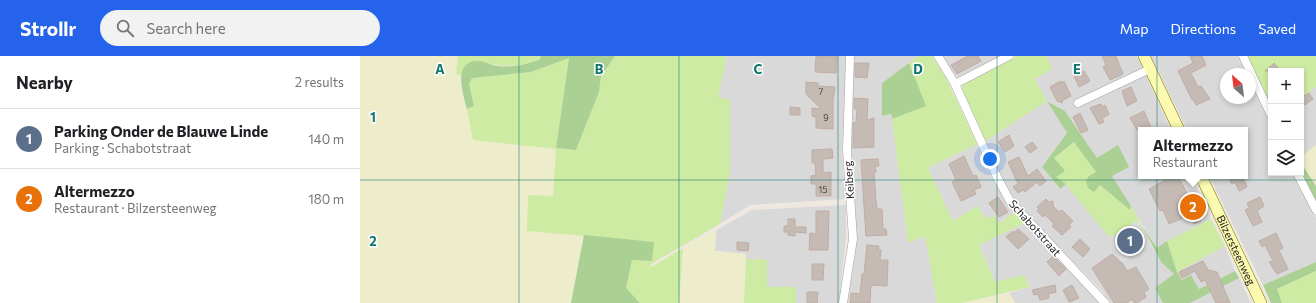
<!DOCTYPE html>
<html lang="en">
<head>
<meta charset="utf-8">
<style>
	body { margin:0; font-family:Commissioner,sans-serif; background:#f2f2f2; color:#202124 }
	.controls { position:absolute; right:12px; top:12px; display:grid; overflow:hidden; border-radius:0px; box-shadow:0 2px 6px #0003 }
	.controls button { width:36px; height:36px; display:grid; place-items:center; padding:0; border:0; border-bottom:1px solid #e0e0e0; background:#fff; color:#202124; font:20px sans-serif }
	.compass { position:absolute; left:860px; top:12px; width:36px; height:36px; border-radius:50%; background:#fff; box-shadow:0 2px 6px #0003; rotate:332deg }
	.you { position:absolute; left:630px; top:103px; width:14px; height:14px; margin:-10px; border:3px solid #fff; border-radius:50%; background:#1a73e8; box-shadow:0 0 0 6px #1a73e833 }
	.badge { display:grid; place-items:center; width:26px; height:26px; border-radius:50%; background:#2563eb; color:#fff; font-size:13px; font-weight:700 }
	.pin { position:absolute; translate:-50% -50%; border:2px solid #fff; box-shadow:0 1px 4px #0006 }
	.popup { position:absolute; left:778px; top:71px; width:110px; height:52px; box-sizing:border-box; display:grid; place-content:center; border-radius:0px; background:#fff; filter:drop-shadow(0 1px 3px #0005); font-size:13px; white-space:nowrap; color:#757577 }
	.popup b { font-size:15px; color:#202124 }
	.popup::after { content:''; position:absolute; left:50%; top:100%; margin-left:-8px; border:8px solid transparent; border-top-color:#fff }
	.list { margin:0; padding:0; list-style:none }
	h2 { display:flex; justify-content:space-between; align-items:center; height:52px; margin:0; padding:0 16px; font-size:17px }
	h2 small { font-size:13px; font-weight:400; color:#757577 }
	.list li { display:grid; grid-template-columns:26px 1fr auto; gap:12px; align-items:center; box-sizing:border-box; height:60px; padding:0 16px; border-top:1px solid #e0e0e0 }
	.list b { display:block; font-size:15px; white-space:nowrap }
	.list p { margin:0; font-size:13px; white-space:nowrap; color:#757577 }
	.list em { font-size:13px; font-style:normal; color:#757577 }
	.icon { flex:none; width:22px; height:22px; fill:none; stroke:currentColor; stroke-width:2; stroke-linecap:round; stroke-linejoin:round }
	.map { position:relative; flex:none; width:956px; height:247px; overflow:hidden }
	header { display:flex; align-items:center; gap:24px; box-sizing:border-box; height:56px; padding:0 20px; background:#2563eb; color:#fff }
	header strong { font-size:19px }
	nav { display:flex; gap:22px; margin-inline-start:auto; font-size:14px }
	.search { width:280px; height:36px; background:#f2f2f2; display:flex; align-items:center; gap:10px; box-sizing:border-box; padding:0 14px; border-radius:22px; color:#757577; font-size:15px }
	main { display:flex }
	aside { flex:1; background:#fff }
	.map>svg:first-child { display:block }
	.residential { fill:#dad9d9 }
	.farmland { fill:#eeedcb }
	.grass { fill:#ceeba3 }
	.forest { fill:#abd093 }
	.parking { fill:#e0e0e0 }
	.building { fill:#c6bab4; stroke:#c0ada3 }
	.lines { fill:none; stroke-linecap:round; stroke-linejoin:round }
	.minor-casing { stroke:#a3a3a3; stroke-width:9 }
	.secondary-casing { stroke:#747600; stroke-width:12 }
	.minor { stroke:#fff; stroke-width:8 }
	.secondary { stroke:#fcf9b1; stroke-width:11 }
	.grid { fill:none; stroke:#0f766e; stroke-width:1; stroke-opacity:0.55 }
	.labels { text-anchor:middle; stroke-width:3; stroke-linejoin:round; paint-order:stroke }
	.number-label { font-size:9px; fill:#464442 }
	.street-label { font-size:11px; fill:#1c1c1c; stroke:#fff }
	.grid-label { font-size:13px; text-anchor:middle; font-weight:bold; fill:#0f766e; stroke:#fff; stroke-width:3; stroke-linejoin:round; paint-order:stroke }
</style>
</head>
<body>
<header>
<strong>Strollr</strong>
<div class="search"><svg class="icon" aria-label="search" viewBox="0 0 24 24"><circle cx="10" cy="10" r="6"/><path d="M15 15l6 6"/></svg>Search here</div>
<nav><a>Map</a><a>Directions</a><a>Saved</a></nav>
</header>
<main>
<aside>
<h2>Nearby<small>2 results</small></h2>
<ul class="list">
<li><span class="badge" style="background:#5c6f8a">1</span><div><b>Parking Onder de Blauwe Linde</b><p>Parking · Schabotstraat</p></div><em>140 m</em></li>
<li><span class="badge" style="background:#e8710a">2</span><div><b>Altermezzo</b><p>Restaurant · Bilzersteenweg</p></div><em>180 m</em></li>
</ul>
</aside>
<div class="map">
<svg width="956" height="247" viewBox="0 0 956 247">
	<rect width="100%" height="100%" fill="#eee8e1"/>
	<!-- residential -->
	<path class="residential" d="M 367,0 L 487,0 L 482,92 L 485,143 L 390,149 L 360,168 L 370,115 L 369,93 L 358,41 Z
		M 494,0 L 559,0 L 522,27 L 522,60 L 531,58 L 532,63 L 548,187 L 565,180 L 577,247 L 487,247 L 495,184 L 490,65 Z
		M 581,0 L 641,0 L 599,22 L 594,20 Z
		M 686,0 L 777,0 L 811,74 L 781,74 L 781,120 L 832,120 L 851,163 L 797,192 L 752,120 L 759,89 L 737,102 L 705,55 L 688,45 L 707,77 L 682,111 L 699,133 L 706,128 L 750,181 L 777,165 L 801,206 L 814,218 L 796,232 L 803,247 L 750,247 L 742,235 L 660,152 L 644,127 L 625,85 L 687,45 L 675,23 L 693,12 Z
		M 791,0 L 879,0 L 889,18 L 866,18 L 866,42 L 890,42 L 890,21 L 911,67 L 911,117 L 933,117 L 956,162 L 956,206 L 903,229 L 849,120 L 885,120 L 885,74 L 827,74 Z
		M 956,31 L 956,89 L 941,101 L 941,41 Z
		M 617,88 L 629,117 L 655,156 L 640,167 L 626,163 L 617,150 L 593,165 L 568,112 Z
		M 486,149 L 486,181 L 479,247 L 436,247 L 436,231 L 407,231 L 407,204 L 386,203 L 386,198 L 355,195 L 356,174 L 392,154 Z
		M 665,167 L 740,247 L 655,247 L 649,237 L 670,231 L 664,219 L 635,226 L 619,188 Z
		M 865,190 L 875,215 L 839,233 L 822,224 L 817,216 Z
		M 879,222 L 891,247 L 830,247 Z"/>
	<!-- farmland -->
	<path class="farmland" d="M 0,0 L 98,0 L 96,18 L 101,19 L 100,30 L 107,53 L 113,84 L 196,92 L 193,140 L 167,175 L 224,179 L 211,247 L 0,247 Z
		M 956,89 L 956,130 L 941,107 L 941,101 Z
		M 356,174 L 355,195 L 386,198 L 384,247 L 319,247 L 323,192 Z
		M 649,237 L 655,247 L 602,247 Z"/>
	<!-- grass -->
	<path class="grass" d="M 98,0 L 181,0 L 179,4 C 154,12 143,11 118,5 L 101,19 L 96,18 Z
		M 255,0 L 367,0 L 358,41 L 370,44 L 370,115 L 360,168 L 291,208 L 291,211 L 323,192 L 319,247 L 280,247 L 266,232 L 272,204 L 292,205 L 293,186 L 167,175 L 168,139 L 193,140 L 196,93 L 113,84 L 107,53 L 114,50 L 109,28 L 112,22 L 171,16 L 209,2 L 196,92 L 216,94 L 239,36 L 241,20 Z
		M 559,0 L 572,0 L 586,22 L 617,88 L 568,112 L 593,165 L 617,150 L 626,163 L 633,159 L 640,167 L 655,156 L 665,167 L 619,189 L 635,226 L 664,219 L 670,231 L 602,247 L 577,247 L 565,180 L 548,187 L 532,63 L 565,50 L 549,7 Z
		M 656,0 L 686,0 L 693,12 L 675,23 L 687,45 L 625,85 L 601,34 L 603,28 Z
		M 885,0 L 956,0 L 956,31 L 941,41 L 941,15 L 911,15 L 911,52 Z
		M 714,86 L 737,116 L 729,120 L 770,154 L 771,150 L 792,188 L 777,165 L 750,182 L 706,129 L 696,121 L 694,102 Z
		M 851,163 L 865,190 L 817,216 L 807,185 Z
		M 386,203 L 407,204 L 407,231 L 436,231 L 436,247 L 384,247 Z
		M 956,215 L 956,247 L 922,247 L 917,233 Z"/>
	<!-- forest -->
	<path class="forest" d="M 181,0 L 255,0 L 241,20 L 239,36 L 216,94 L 196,92 L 209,2 L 171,16 L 112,22 L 109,28 L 114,50 L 107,53 C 103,38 92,5 118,5 C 125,5 132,10 139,10 C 152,12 167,8 179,4 Z
		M 549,7 L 566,50 L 532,63 L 531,58 L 522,60 L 522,27 Z
		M 687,45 L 705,55 L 737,102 L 758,89 L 769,111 L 752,120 L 771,150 L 770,154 L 740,129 L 734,136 L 728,132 L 726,125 L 729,120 L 736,116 L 714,86 L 694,102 L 705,115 L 696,121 L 706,128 L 700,133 L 682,111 L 707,77 Z
		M 941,107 L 956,130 L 956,150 L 941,117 Z
		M 782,170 L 797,192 L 807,185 L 817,216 L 822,224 L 831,219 L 839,233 L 875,215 L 879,222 L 830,247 L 803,247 L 795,232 L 814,218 L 801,206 Z
		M 224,179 L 294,186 L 292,205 L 272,204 L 266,232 L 280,247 L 211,247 Z
		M 956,206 L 956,215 L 917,233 L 922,247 L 911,247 L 903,229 Z"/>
	<!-- parking -->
	<path class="parking" d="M 777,165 L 792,188 L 762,206 L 752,190 L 750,182 Z"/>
	<!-- building -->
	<path class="building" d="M 456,0 L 477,0 L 476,17 L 455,16 Z
		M 608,0 L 618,0 L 621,5 L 597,18 L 591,9 Z
		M 742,0 L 756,0 L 763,18 L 750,24 L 743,11 L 746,9 Z
		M 830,0 L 842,0 L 846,9 L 831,17 L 838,31 L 841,30 L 850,43 L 836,49 L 834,44 L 832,44 L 818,15 L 833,7 Z
		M 495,7 L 509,7 L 507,22 L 495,21 Z
		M 914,7 L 918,12 L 915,15 L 905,15 Z
		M 724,15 L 730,25 L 719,31 L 714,20 Z
		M 701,25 L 702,27 L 704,25 L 711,40 L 703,44 L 702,47 L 697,45 L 690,31 Z
		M 446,26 L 458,27 L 458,30 L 475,31 L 473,44 L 473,73 L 456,72 L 456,61 L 452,60 L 452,52 L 461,53 L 446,38 Z
		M 771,31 L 777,45 L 767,50 L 762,35 Z
		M 949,37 L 953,43 L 945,49 L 941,42 Z
		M 494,42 L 508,43 L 507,64 L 514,62 L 514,91 L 493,92 L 493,67 L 496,66 L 497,53 L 494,53 Z
		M 741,48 L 742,51 L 745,49 L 749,58 L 742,63 L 744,66 L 739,68 L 730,52 Z
		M 430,51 L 440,52 L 440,59 L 430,59 Z
		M 784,55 L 792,74 L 777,74 L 770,62 Z
		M 720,57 L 728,74 L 721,77 L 713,61 Z
		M 649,79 L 654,90 L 645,96 L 638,86 Z
		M 672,86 L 677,92 L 670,97 L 665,91 Z
		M 472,93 L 473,102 L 463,103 L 463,117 L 471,116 L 471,140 L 456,140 L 456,128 L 451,128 L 451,120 L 456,119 L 455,107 L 452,107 L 452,94 Z
		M 604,100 L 613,120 L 616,119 L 621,131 L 614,134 L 616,138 L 601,145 L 592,126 L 596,124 L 589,108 Z
		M 659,101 L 668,120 L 677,113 L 686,125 L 680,130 L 677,126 L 665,136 L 663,134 L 658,137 L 653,131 L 658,128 L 648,106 Z
		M 518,103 L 519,110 L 515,110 L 516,116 L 514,116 L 516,144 L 517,153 L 522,153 L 523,173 L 526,173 L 527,179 L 506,180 L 501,104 Z
		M 801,120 L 818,120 L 841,165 L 834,168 L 830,159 L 809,168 L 803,154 L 800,155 L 789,133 L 804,125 Z
		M 868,120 L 888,120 L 883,122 L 887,131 L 879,135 L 875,126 L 872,128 Z
		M 638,141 L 648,156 L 639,161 L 629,147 Z
		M 900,141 L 904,150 L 897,155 L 902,166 L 893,170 L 885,154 L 889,152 L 887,147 Z
		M 686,143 L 689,146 L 693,145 L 693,150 L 699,156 L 702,154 L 713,165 L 709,169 L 711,171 L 702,179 L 692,170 L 694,168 L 685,159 L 683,161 L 677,155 L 679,153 L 677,151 Z
		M 456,155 L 469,155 L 468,194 L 449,194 L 450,177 L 456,178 Z
		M 428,163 L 435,163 L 435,171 L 446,171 L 446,177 L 435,176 L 435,180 L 428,179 L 428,176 L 424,176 L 424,170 L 428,170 Z
		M 658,173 L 669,183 L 658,193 L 646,181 L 653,175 L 654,177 Z
		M 916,177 L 923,192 L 919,194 L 928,213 L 917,218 L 909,206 L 913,205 L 905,189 L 902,191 L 899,185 Z
		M 720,183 L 730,193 L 723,201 L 712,191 Z
		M 377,186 L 389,187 L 388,195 L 377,194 Z
		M 507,189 L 519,190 L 518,194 L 521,194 L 520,204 L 528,204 L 527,230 L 511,229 L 510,247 L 490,247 L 491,237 L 500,238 L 502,218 L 504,218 Z
		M 752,198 L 763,208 L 767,215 L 776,211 L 789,233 L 784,236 L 786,241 L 777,247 L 774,247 L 772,243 L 767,247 L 754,247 L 732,212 Z
		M 693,200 L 706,213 L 699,220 L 687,206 Z
		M 843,205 L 848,214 L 857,216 L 870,247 L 856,247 L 847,228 L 845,224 L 841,226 L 835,215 L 822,222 L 819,216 Z
		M 452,208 L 464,208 L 463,224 L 452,224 Z
		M 695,229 L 696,236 L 688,238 L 689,242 L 680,244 L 678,238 L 674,239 L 672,234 Z
		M 712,229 L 719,242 L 709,246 L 703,234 Z
		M 447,236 L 458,236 L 457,247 L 447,247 Z"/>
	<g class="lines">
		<defs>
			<path id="minor" d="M 578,0 L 595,28 L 638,123 L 650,145 L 745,247
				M 883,0 L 911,59
				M 595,28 L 649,0
				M 718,47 L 790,13
				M 937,117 L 956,154
				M 483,247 L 493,183 L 487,94 L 490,0"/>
			<g id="secondary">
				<path d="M 784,0 L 819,74"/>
				<path id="s1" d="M 841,120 L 901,247"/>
			</g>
		</defs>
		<!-- minor casing -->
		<use href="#minor" class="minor-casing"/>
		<!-- secondary casing -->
		<use href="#secondary" class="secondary-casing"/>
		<!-- minor -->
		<use href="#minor" class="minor"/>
		<!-- secondary -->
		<use href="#secondary" class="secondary"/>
	</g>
	<!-- grid -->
	<path class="grid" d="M 159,0 L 159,247M 319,0 L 319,247M 478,0 L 478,247M 637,0 L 637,247M 797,0 L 797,247M 0,124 L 956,124"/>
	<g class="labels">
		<!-- number labels -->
		<g class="number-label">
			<text x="461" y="39">7</text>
			<text x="466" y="65">9</text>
			<text x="463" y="137">15</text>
		</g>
		<!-- street labels -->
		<g class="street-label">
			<text transform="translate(489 124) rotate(-94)" y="4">Keiberg</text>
			<text transform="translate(675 172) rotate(48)" y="4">Schabotstraat</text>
			<text dy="4" stroke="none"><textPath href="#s1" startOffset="82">Bilzersteenweg</textPath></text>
		</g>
	</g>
	<g class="grid-label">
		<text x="80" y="18">A</text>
		<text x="239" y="18">B</text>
		<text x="398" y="18">C</text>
		<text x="558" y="18">D</text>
		<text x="717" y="18">E</text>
		<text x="13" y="66">1</text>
		<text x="13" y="190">2</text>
	</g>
</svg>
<div class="controls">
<button>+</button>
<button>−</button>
<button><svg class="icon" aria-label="layers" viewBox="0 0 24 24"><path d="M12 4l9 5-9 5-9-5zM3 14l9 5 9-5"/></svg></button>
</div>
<svg class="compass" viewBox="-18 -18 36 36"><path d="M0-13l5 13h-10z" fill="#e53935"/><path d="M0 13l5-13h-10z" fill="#757577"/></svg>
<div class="you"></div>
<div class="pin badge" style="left:770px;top:185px;background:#5c6f8a">1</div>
<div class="pin badge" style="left:833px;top:151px;background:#e8710a">2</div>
<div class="popup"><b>Altermezzo</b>Restaurant</div>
</div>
</main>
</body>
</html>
